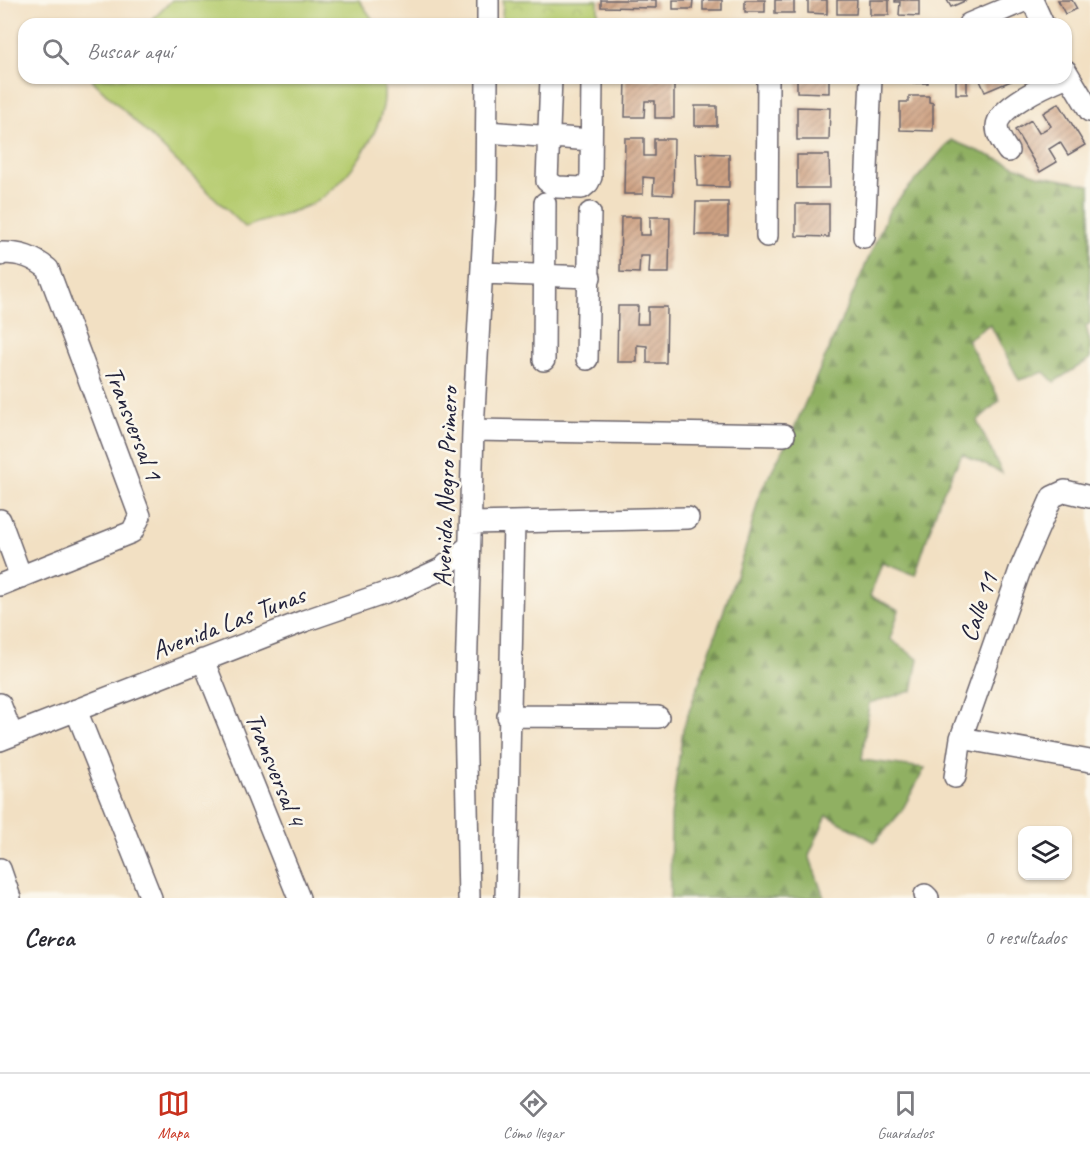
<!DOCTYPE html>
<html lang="es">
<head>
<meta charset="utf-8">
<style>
	body { margin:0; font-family:Caveat,sans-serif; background:#f7f7f7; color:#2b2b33 }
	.controls { position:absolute; right:18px; bottom:18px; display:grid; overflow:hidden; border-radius:12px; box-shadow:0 2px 4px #0004 }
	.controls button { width:54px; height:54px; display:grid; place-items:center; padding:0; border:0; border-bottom:2px solid #e1e1e2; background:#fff; color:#2b2b33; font:30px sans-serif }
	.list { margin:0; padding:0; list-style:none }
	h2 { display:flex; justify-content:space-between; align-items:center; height:78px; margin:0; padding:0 24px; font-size:26px }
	h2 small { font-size:20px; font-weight:400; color:#7c7c81 }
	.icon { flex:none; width:33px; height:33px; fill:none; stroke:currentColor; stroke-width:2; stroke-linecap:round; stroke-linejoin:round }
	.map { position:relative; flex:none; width:1090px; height:898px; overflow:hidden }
	.search { position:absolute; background:#fff; box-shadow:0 2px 4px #0004; left:18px; right:18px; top:18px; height:66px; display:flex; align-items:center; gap:15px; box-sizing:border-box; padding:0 21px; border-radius:18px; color:#7c7c81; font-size:22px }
	.sheet { height:174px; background:#fff }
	nav { display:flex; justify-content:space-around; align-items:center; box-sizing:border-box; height:84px; border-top:2px solid #e1e1e2; background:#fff; font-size:16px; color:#7c7c81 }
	nav a { display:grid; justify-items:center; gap:3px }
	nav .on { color:#c8321e }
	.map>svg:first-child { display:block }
	.forest { fill:url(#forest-firs); stroke:#59694e; stroke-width:1.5 }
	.park { fill:url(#park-crowns); stroke:#6c7756; stroke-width:1.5 }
	.pitch { fill:#b6cc70; stroke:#6c7756; stroke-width:1.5 }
	.building { fill:url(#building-hatch) }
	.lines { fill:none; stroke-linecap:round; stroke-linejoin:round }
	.minor-casing { stroke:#6b646b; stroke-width:24 }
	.minor { stroke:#fff; stroke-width:21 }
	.labels { text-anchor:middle; stroke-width:5; stroke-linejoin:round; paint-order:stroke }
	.street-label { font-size:26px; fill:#22223b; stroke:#fbf7ec }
</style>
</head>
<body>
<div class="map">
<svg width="1090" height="898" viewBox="0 0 1090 898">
	<defs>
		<pattern id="forest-firs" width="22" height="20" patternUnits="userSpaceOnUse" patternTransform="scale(1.5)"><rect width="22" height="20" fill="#90b062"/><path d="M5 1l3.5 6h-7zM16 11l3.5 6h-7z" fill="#758f52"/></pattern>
		<pattern id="park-crowns" width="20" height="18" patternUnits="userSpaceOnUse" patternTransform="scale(1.5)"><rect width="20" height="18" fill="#b6cc70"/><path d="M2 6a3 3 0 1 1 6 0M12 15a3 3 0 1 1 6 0" fill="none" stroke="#9caf62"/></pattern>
		<pattern id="building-hatch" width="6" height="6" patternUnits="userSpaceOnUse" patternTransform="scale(1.5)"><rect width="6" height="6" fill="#cfa384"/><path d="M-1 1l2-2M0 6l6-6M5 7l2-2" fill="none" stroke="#a8846d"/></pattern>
	</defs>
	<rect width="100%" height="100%" fill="#fbf7ec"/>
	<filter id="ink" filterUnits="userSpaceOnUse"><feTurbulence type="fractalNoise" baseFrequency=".0167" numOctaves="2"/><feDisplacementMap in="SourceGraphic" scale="12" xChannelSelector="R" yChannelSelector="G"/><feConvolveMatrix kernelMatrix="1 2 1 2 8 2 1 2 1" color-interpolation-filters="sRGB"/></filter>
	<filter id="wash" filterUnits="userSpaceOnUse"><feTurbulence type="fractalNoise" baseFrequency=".008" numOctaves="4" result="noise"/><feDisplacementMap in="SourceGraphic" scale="24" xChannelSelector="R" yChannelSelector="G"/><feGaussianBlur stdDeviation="1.35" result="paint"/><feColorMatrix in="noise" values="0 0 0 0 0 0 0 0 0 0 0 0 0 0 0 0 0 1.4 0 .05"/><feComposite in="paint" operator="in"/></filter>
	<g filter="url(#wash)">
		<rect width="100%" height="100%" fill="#f2e0c3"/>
		<!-- forest -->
		<path class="forest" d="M 951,140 L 1037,175 L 1090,185 L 1090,323 L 1086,326 L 1090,343 L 1090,359 L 1054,382 L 1044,372 L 1019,380 L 990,324 L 967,340 L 1000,400 L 977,421 L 1002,473 L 962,454 L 940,499 L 915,575 L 882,563 L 870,596 L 899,610 L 890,639 L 918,659 L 912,691 L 869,703 L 862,760 L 925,768 L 901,812 L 875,842 L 827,815 L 809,855 L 824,898 L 670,898 L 671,816 L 683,729 L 747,543 L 760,493 L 795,426 L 890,209 Z"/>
		<!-- park -->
		<path class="park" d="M 503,0 L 598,0 L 598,17 L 502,20 Z"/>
		<!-- pitch -->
		<path class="pitch" d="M 172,0 L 359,0 L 376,24 L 148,24 Z
			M 94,78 L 384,78 C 384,87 385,97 383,106 C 377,139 344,186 315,202 C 298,212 264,220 245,227 L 92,80 Z"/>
		<g id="blocks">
			<!-- building -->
			<path class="building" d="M 601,0 L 656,0 L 656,8 L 601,7 Z
				M 673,0 L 693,0 L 692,9 L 673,9 Z
				M 703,0 L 722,0 L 722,10 L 703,10 Z
				M 745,0 L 765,0 L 765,12 L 745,12 Z
				M 775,0 L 794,0 L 794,13 L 775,13 Z
				M 808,0 L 827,0 L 827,14 L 808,13 Z
				M 837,0 L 857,0 L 856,14 L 837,14 Z
				M 870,0 L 889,0 L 889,15 L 870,15 Z
				M 895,0 L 919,0 L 919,16 L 899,15 L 900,2 L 895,2 Z
				M 947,0 L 967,0 L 951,7 Z
				M 1058,0 L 1072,0 L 1077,9 L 1065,14 Z
				M 626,78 L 655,80 L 655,78 L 674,78 L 674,118 L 655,118 L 655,101 L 645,101 L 644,117 L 625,117 Z
				M 797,78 L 829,78 L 829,93 L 797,92 Z
				M 908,78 L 928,78 L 928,83 L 908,83 Z
				M 979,78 L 1018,78 L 985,92 Z
				M 967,79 L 967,94 L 956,94 L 956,80 Z
				M 909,96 L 929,96 L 929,102 L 933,103 L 933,131 L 900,130 L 900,102 L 909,102 Z
				M 1059,103 L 1085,145 L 1068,155 L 1060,142 L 1049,149 L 1057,162 L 1040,172 L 1015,130 L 1031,120 L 1039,133 L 1051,126 L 1043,113 Z
				M 695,106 L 717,106 L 717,126 L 695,126 Z
				M 797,107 L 830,108 L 829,140 L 797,140 Z
				M 625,138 L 644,138 L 644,156 L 654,156 L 654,139 L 674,139 L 673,195 L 653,194 L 654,178 L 643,177 L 643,194 L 624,194 Z
				M 696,153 L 729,154 L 729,187 L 697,186 Z
				M 797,155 L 829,155 L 830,188 L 797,188 Z
				M 696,202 L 728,202 L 728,235 L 695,235 Z
				M 796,204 L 829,204 L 829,237 L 796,236 Z
				M 621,217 L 640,217 L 640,235 L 650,235 L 650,217 L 670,217 L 669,273 L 649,273 L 650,256 L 640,256 L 639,273 L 620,272 Z
				M 618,306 L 638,306 L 637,324 L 648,324 L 648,307 L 667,307 L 666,363 L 647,363 L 647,346 L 637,345 L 637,362 L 617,362 Z"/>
		</g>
	</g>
	<g filter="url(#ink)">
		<use href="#blocks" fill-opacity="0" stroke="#6b646b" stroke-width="1.5"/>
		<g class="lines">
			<defs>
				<path id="minor" d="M 1032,0 L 1043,24
					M 488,24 L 488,0
					M 969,24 L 1026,0
					M 1066,71 L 1090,111
					M 551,78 L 547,181 L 557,187 L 582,188 L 588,183 L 591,177 L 592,78
					M 487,132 L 591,140
					M 1008,151 C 1003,143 997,136 997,126 C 998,107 1046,85 1063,78
					M 767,236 L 768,78
					M 864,237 L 871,78
					M 0,255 L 2,253 C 21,253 33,257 48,269 L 140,516 L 132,532 L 0,585
					M 482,273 L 590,277
					M 587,359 L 590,213
					M 544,360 L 545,203
					M 473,430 L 784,435
					M 0,520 L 21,577
					M 471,523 L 688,518
					M 203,660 L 299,898
					M 0,704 L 12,735
					M 76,710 L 151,898
					M 508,716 L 658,717
					M 961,738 L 1090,761
					M 0,740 L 304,621 L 400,588 L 441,569 L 469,546
					M 955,777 L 961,738 L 1020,570 L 1052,497 L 1065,491 L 1090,497
					M 0,869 L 10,898
					M 925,895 L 928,898
					M 469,898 L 465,715 L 473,430 L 486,194 L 487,78
					M 506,898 L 514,522"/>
			</defs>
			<!-- minor casing -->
			<use href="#minor" class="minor-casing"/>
			<!-- minor -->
			<use href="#minor" class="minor"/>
		</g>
	</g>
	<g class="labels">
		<!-- street labels -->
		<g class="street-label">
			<text transform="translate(134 423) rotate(69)" y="9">Transversal 1</text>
			<text transform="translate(445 487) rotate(-88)" y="9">Avenida Negro Primero</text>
			<text transform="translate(978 607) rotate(-71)" y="9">Calle 11</text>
			<text transform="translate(228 622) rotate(-21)" y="9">Avenida Las Tunas</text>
			<text transform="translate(276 769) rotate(68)" y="9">Transversal 4</text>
		</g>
	</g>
</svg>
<div class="controls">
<button><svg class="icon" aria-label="layers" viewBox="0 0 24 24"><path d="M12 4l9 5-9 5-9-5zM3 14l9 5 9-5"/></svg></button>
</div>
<div class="search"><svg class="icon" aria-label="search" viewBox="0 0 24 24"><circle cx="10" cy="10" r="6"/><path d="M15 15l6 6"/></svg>Buscar aquí</div>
</div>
<section class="sheet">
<h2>Cerca<small>0 resultados</small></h2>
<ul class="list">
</ul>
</section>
<nav>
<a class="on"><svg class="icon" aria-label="map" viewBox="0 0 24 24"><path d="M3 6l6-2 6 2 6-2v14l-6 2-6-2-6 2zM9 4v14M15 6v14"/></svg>Mapa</a>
<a><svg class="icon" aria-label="directions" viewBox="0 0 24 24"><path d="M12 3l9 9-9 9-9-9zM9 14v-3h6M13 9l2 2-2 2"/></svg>Cómo llegar</a>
<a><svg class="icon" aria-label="saved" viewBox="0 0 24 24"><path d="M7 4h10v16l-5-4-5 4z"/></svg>Guardados</a>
</nav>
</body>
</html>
